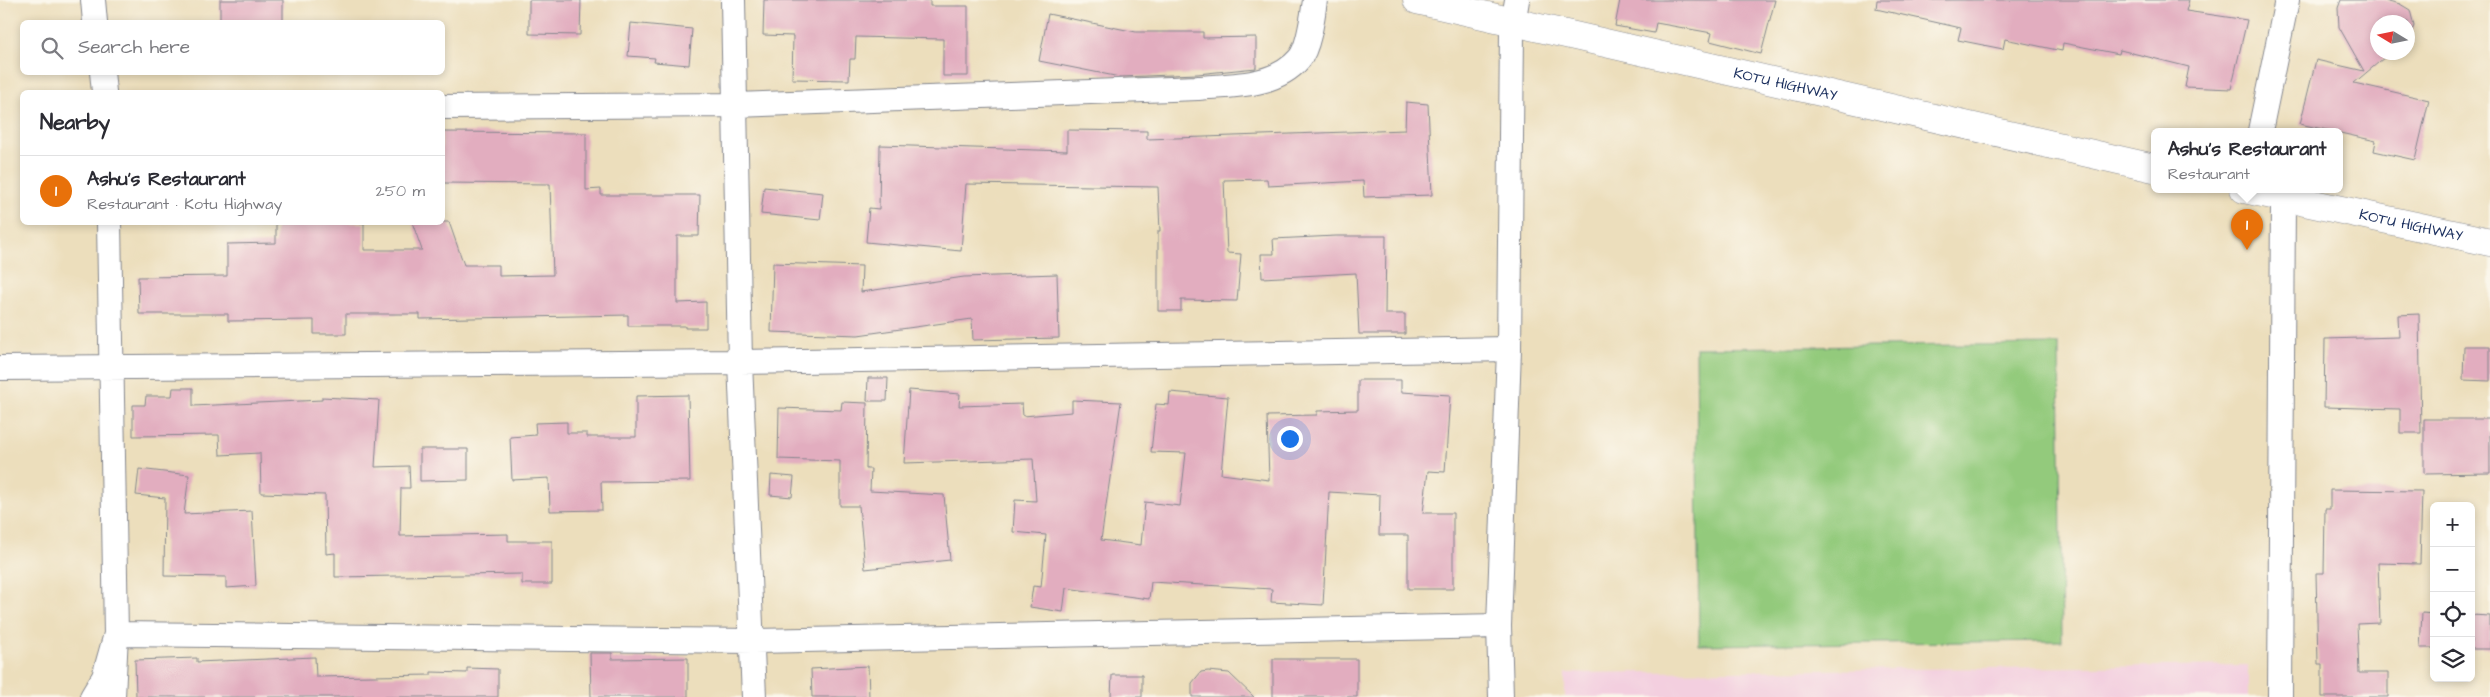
<!DOCTYPE html>
<html lang="en">
<head>
<meta charset="utf-8">
<style>
	body { margin:0; font-family:"Architects Daughter",sans-serif; background:#f2f2f3; color:#2b2b33 }
	.controls { position:absolute; right:15px; bottom:15px; display:grid; overflow:hidden; border-radius:8px; box-shadow:0 2px 8px #0003 }
	.controls button { width:45px; height:45px; display:grid; place-items:center; padding:0; border:0; border-bottom:1px solid #e1e1e2; background:#fff; color:#2b2b33; font:25px sans-serif }
	.compass { position:absolute; left:2370px; top:15px; width:45px; height:45px; border-radius:50%; background:#fff; box-shadow:0 2px 8px #0003; rotate:280deg }
	.you { position:absolute; left:1289px; top:438px; width:18px; height:18px; margin:-12px; border:4px solid #fff; border-radius:50%; background:#1a73e8; box-shadow:0 0 0 8px #1a73e833 }
	.badge { display:grid; place-items:center; width:32px; height:32px; border-radius:50%; background:#ea580c; color:#fff; font-size:16px; font-weight:700 }
	.pin { position:absolute; translate:-50% -41px; filter:drop-shadow(0 1px 2px #0008) }
	.pin::after { content:''; position:absolute; top:26px; width:18px; height:15px; background:inherit; clip-path:polygon(0 0,100% 0,50% 100%) }
	.popup { position:absolute; left:2151px; top:128px; width:192px; height:65px; box-sizing:border-box; display:grid; place-content:center; border-radius:8px; background:#fff; filter:drop-shadow(0 1px 4px #0005); font-size:16px; white-space:nowrap; color:#7c7c81 }
	.popup b { font-size:19px; color:#2b2b33 }
	.popup::after { content:''; position:absolute; left:50%; top:100%; margin-left:-10px; border:10px solid transparent; border-top-color:#fff }
	.list { margin:0; padding:0; list-style:none }
	h2 { display:flex; justify-content:space-between; align-items:center; height:65px; margin:0; padding:0 20px; font-size:21px }
	h2 small { font-size:16px; font-weight:400; color:#7c7c81 }
	.list li { display:grid; grid-template-columns:32px 1fr auto; gap:15px; align-items:center; box-sizing:border-box; height:70px; padding:0 20px; border-top:1px solid #e1e1e2 }
	.list b { display:block; font-size:19px; white-space:nowrap }
	.list p { margin:0; font-size:16px; white-space:nowrap; color:#7c7c81 }
	.list em { font-size:16px; font-style:normal; color:#7c7c81 }
	.icon { flex:none; width:28px; height:28px; fill:none; stroke:currentColor; stroke-width:2; stroke-linecap:round; stroke-linejoin:round }
	.map { position:relative; flex:none; width:2490px; height:697px; overflow:hidden }
	.search { position:absolute; background:#fff; box-shadow:0 2px 8px #0003; left:20px; top:20px; width:425px; height:55px; display:flex; align-items:center; gap:12px; box-sizing:border-box; padding:0 18px; border-radius:8px; color:#7c7c81; font-size:19px }
	.panel { position:absolute; background:#fff; box-shadow:0 2px 8px #0003; left:20px; top:90px; width:425px; height:135px; border-radius:8px }
	.map>svg:first-child { display:block }
	.built { fill:#f3cfdf }
	.green { fill:#93ca7c; stroke:#577c6d }
	.building { fill:#e2adbf }
	.lines { fill:none; stroke-linecap:round; stroke-linejoin:round }
	.minor-casing { stroke:#84868d; stroke-width:26 }
	.tertiary-casing { stroke:#84868d; stroke-width:29 }
	.minor { stroke:#fff; stroke-width:24 }
	.tertiary { stroke:#fff; stroke-width:28 }
	.labels { text-anchor:middle; stroke-width:5; stroke-linejoin:round; paint-order:stroke }
	.street-label { font-size:15px; fill:#1b2f5e; stroke:#fbf7ec }
</style>
</head>
<body>
<div class="map">
<svg width="2490" height="697" viewBox="0 0 2490 697">
	<rect width="100%" height="100%" fill="#fbf7ec"/>
	<filter id="ink" filterUnits="userSpaceOnUse"><feTurbulence type="fractalNoise" baseFrequency=".02" numOctaves="2"/><feDisplacementMap in="SourceGraphic" scale="10" xChannelSelector="R" yChannelSelector="G"/><feConvolveMatrix kernelMatrix="1 2 1 2 8 2 1 2 1" color-interpolation-filters="sRGB"/></filter>
	<filter id="wash" filterUnits="userSpaceOnUse"><feTurbulence type="fractalNoise" baseFrequency=".0096" numOctaves="4" result="noise"/><feDisplacementMap in="SourceGraphic" scale="20" xChannelSelector="R" yChannelSelector="G"/><feGaussianBlur stdDeviation="1.12" result="paint"/><feColorMatrix in="noise" values="0 0 0 0 0 0 0 0 0 0 0 0 0 0 0 0 0 1.4 0 .05"/><feComposite in="paint" operator="in"/></filter>
	<g filter="url(#wash)">
		<rect width="100%" height="100%" fill="#ecdebc"/>
		<!-- built -->
		<path class="built" d="M 2248,665 L 2248,697 L 1565,697 L 1565,673 Z"/>
		<!-- green -->
		<path class="green" d="M 2059,344 L 2062,641 L 1699,645 L 1696,348 Z"/>
		<g id="blocks">
			<!-- building -->
			<path class="building" d="M 220,0 L 283,0 L 283,22 L 220,22 Z
				M 529,0 L 581,0 L 580,35 L 529,34 Z
				M 764,0 L 930,0 L 930,6 L 968,6 L 968,76 L 943,76 L 943,39 L 856,37 L 855,59 L 850,59 L 849,80 L 792,79 L 793,36 L 763,35 Z
				M 1620,0 L 1775,0 L 1761,54 L 1710,41 L 1712,33 L 1656,23 L 1654,33 L 1615,26 Z
				M 1877,0 L 2189,0 L 2186,11 L 2247,20 L 2231,89 L 2185,87 L 2189,67 L 2120,50 L 2119,54 L 2063,43 L 2062,51 L 2005,39 L 2003,49 L 1958,40 L 1961,28 L 1876,9 Z
				M 2341,0 L 2385,0 L 2400,4 L 2410,10 L 2414,26 L 2408,39 L 2408,22 L 2378,22 L 2378,52 L 2391,52 L 2354,83 L 2429,100 L 2415,160 L 2374,151 L 2376,141 L 2300,124 L 2316,60 L 2364,71 L 2339,27 L 2338,8 Z
				M 1048,14 L 1136,32 L 1203,32 L 1203,38 L 1256,37 L 1256,68 L 1197,74 L 1120,77 L 1039,61 Z
				M 631,23 L 692,29 L 689,65 L 654,62 L 655,58 L 628,56 Z
				M 1406,102 L 1428,104 L 1432,195 L 1364,197 L 1363,181 L 1268,186 L 1267,179 L 1224,180 L 1227,253 L 1241,254 L 1237,301 L 1181,300 L 1181,311 L 1158,311 L 1158,231 L 1160,231 L 1158,187 L 966,184 L 961,251 L 866,242 L 869,208 L 879,209 L 880,145 L 1067,151 L 1067,130 L 1147,131 L 1147,139 L 1405,130 Z
				M 442,132 L 586,133 L 586,190 L 601,189 L 601,195 L 700,195 L 699,236 L 677,236 L 677,303 L 706,302 L 706,328 L 685,328 L 685,326 L 628,326 L 628,315 L 420,319 L 420,314 L 346,314 L 346,334 L 314,334 L 314,320 L 228,321 L 228,314 L 139,314 L 138,277 L 227,276 L 227,244 L 276,243 L 276,222 L 364,223 L 364,250 L 422,250 L 412,222 L 449,222 L 464,265 L 499,265 L 499,276 L 553,275 L 550,184 L 442,183 Z
				M 764,187 L 823,193 L 820,220 L 761,214 Z
				M 1336,236 L 1386,236 L 1385,314 L 1405,314 L 1405,334 L 1359,334 L 1356,273 L 1262,278 L 1261,254 L 1274,254 L 1273,239 Z
				M 773,263 L 862,266 L 861,292 L 964,277 L 1057,274 L 1059,338 L 973,340 L 972,319 L 858,335 L 771,332 Z
				M 2419,314 L 2421,433 L 2400,433 L 2400,409 L 2324,407 L 2325,339 L 2399,337 L 2398,315 Z
				M 2464,346 L 2490,346 L 2490,381 L 2463,380 Z
				M 868,378 L 888,378 L 887,401 L 867,401 Z
				M 1358,380 L 1401,380 L 1401,392 L 1450,395 L 1445,472 L 1428,471 L 1423,513 L 1453,513 L 1453,589 L 1408,589 L 1408,535 L 1379,535 L 1380,495 L 1329,492 L 1323,605 L 1271,602 L 1272,589 L 1151,582 L 1149,599 L 1066,588 L 1063,612 L 1030,607 L 1033,586 L 1041,587 L 1046,535 L 1013,532 L 1015,500 L 1036,501 L 1033,459 L 904,463 L 909,390 L 960,394 L 959,406 L 1022,404 L 1023,416 L 1072,412 L 1072,400 L 1121,402 L 1101,540 L 1141,545 L 1145,502 L 1180,506 L 1186,453 L 1151,452 L 1156,404 L 1169,405 L 1170,392 L 1228,397 L 1221,474 L 1269,480 L 1267,416 L 1317,415 L 1317,411 L 1358,410 Z
				M 173,388 L 193,388 L 193,406 L 322,400 L 322,397 L 379,400 L 375,467 L 409,466 L 410,488 L 401,488 L 400,536 L 508,534 L 508,541 L 552,541 L 552,584 L 522,584 L 522,574 L 335,577 L 335,553 L 326,554 L 325,495 L 261,493 L 260,453 L 220,455 L 219,435 L 133,436 L 133,405 L 145,405 L 146,396 L 172,396 Z
				M 688,395 L 690,481 L 601,482 L 602,510 L 550,511 L 549,478 L 512,480 L 510,437 L 536,435 L 535,423 L 567,422 L 567,433 L 587,433 L 587,437 L 636,437 L 636,396 Z
				M 842,402 L 867,403 L 866,469 L 871,469 L 870,491 L 944,495 L 950,560 L 865,569 L 859,506 L 840,506 L 840,461 L 778,459 L 779,408 L 841,410 Z
				M 2424,419 L 2490,419 L 2490,473 L 2424,474 Z
				M 420,449 L 468,449 L 468,480 L 420,481 Z
				M 139,469 L 189,475 L 184,514 L 252,511 L 256,586 L 226,588 L 226,577 L 164,576 L 165,498 L 136,495 Z
				M 771,475 L 794,477 L 792,497 L 770,495 Z
				M 2330,490 L 2422,491 L 2420,564 L 2378,563 L 2380,623 L 2357,624 L 2359,673 L 2388,673 L 2388,697 L 2322,697 L 2322,664 L 2318,664 L 2316,573 L 2324,573 L 2325,509 L 2330,509 Z
				M 2422,613 L 2434,614 L 2434,648 L 2420,648 Z
				M 2471,615 L 2490,616 L 2490,649 L 2471,649 Z
				M 590,653 L 612,653 L 612,659 L 688,658 L 688,697 L 591,697 Z
				M 315,657 L 316,677 L 431,675 L 431,672 L 467,673 L 467,668 L 498,669 L 498,697 L 136,697 L 135,660 L 197,658 L 197,662 Z
				M 1273,659 L 1357,659 L 1357,697 L 1273,697 Z
				M 868,666 L 869,697 L 812,697 L 811,669 Z
				M 1208,671 L 1229,673 L 1254,697 L 1192,697 L 1192,683 L 1201,672 Z
				M 1112,675 L 1142,675 L 1142,697 L 1111,697 Z"/>
		</g>
	</g>
	<g filter="url(#ink)">
		<use href="#blocks" fill-opacity="0" stroke="#84868d" stroke-width="1"/>
		<g class="lines">
			<defs>
				<path id="minor" d="M 93,0 L 95,22
					M 733,0 L 740,362 L 754,697
					M 102,72 L 104,92
					M 442,107 L 737,105 L 1198,88 C 1232,85 1275,87 1299,59 C 1309,48 1313,14 1315,0
					M 2260,131 L 2287,0
					M 109,222 L 116,634 L 113,697
					M 0,368 L 740,362 L 1509,349
					M 92,697 L 104,677 L 116,634 L 753,641 L 1499,626
					M 1501,697 L 1499,626 L 1509,349 L 1512,30 L 1517,0
					M 2280,697 L 2283,198"/>
				<g id="tertiary">
					<path id="s1" d="M 1417,0 L 2154,168"/>
					<path id="s2" d="M 2244,189 L 2490,242"/>
				</g>
			</defs>
			<!-- minor casing -->
			<use href="#minor" class="minor-casing"/>
			<!-- tertiary casing -->
			<use href="#tertiary" class="tertiary-casing"/>
			<!-- minor -->
			<use href="#minor" class="minor"/>
			<!-- tertiary -->
			<use href="#tertiary" class="tertiary"/>
		</g>
	</g>
	<g class="labels">
		<!-- street labels -->
		<g class="street-label">
			<text dy="5" stroke="none"><textPath href="#s1" startOffset="378">KOTU HIGHWAY</textPath></text>
			<text dy="5" stroke="none"><textPath href="#s2" startOffset="171">KOTU HIGHWAY</textPath></text>
		</g>
	</g>
</svg>
<div class="controls">
<button>+</button>
<button>−</button>
<button><svg class="icon" aria-label="locate" viewBox="0 0 24 24"><circle cx="12" cy="12" r="6"/><path d="M12 2v4M12 18v4M2 12h4M18 12h4"/></svg></button>
<button><svg class="icon" aria-label="layers" viewBox="0 0 24 24"><path d="M12 4l9 5-9 5-9-5zM3 14l9 5 9-5"/></svg></button>
</div>
<svg class="compass" viewBox="-18 -18 36 36"><path d="M0-13l5 13h-10z" fill="#e53935"/><path d="M0 13l5-13h-10z" fill="#7c7c81"/></svg>
<div class="you"></div>
<div class="pin badge" style="left:2247px;top:250px;background:#e8710a">1</div>
<div class="popup"><b>Ashu's Restaurant</b>Restaurant</div>
<div class="search"><svg class="icon" aria-label="search" viewBox="0 0 24 24"><circle cx="10" cy="10" r="6"/><path d="M15 15l6 6"/></svg>Search here</div>
<section class="panel">
<h2>Nearby<small></small></h2>
<ul class="list">
<li><span class="badge" style="background:#e8710a">1</span><div><b>Ashu's Restaurant</b><p>Restaurant · Kotu Highway</p></div><em>250 m</em></li>
</ul>
</section>
</div>
</body>
</html>
